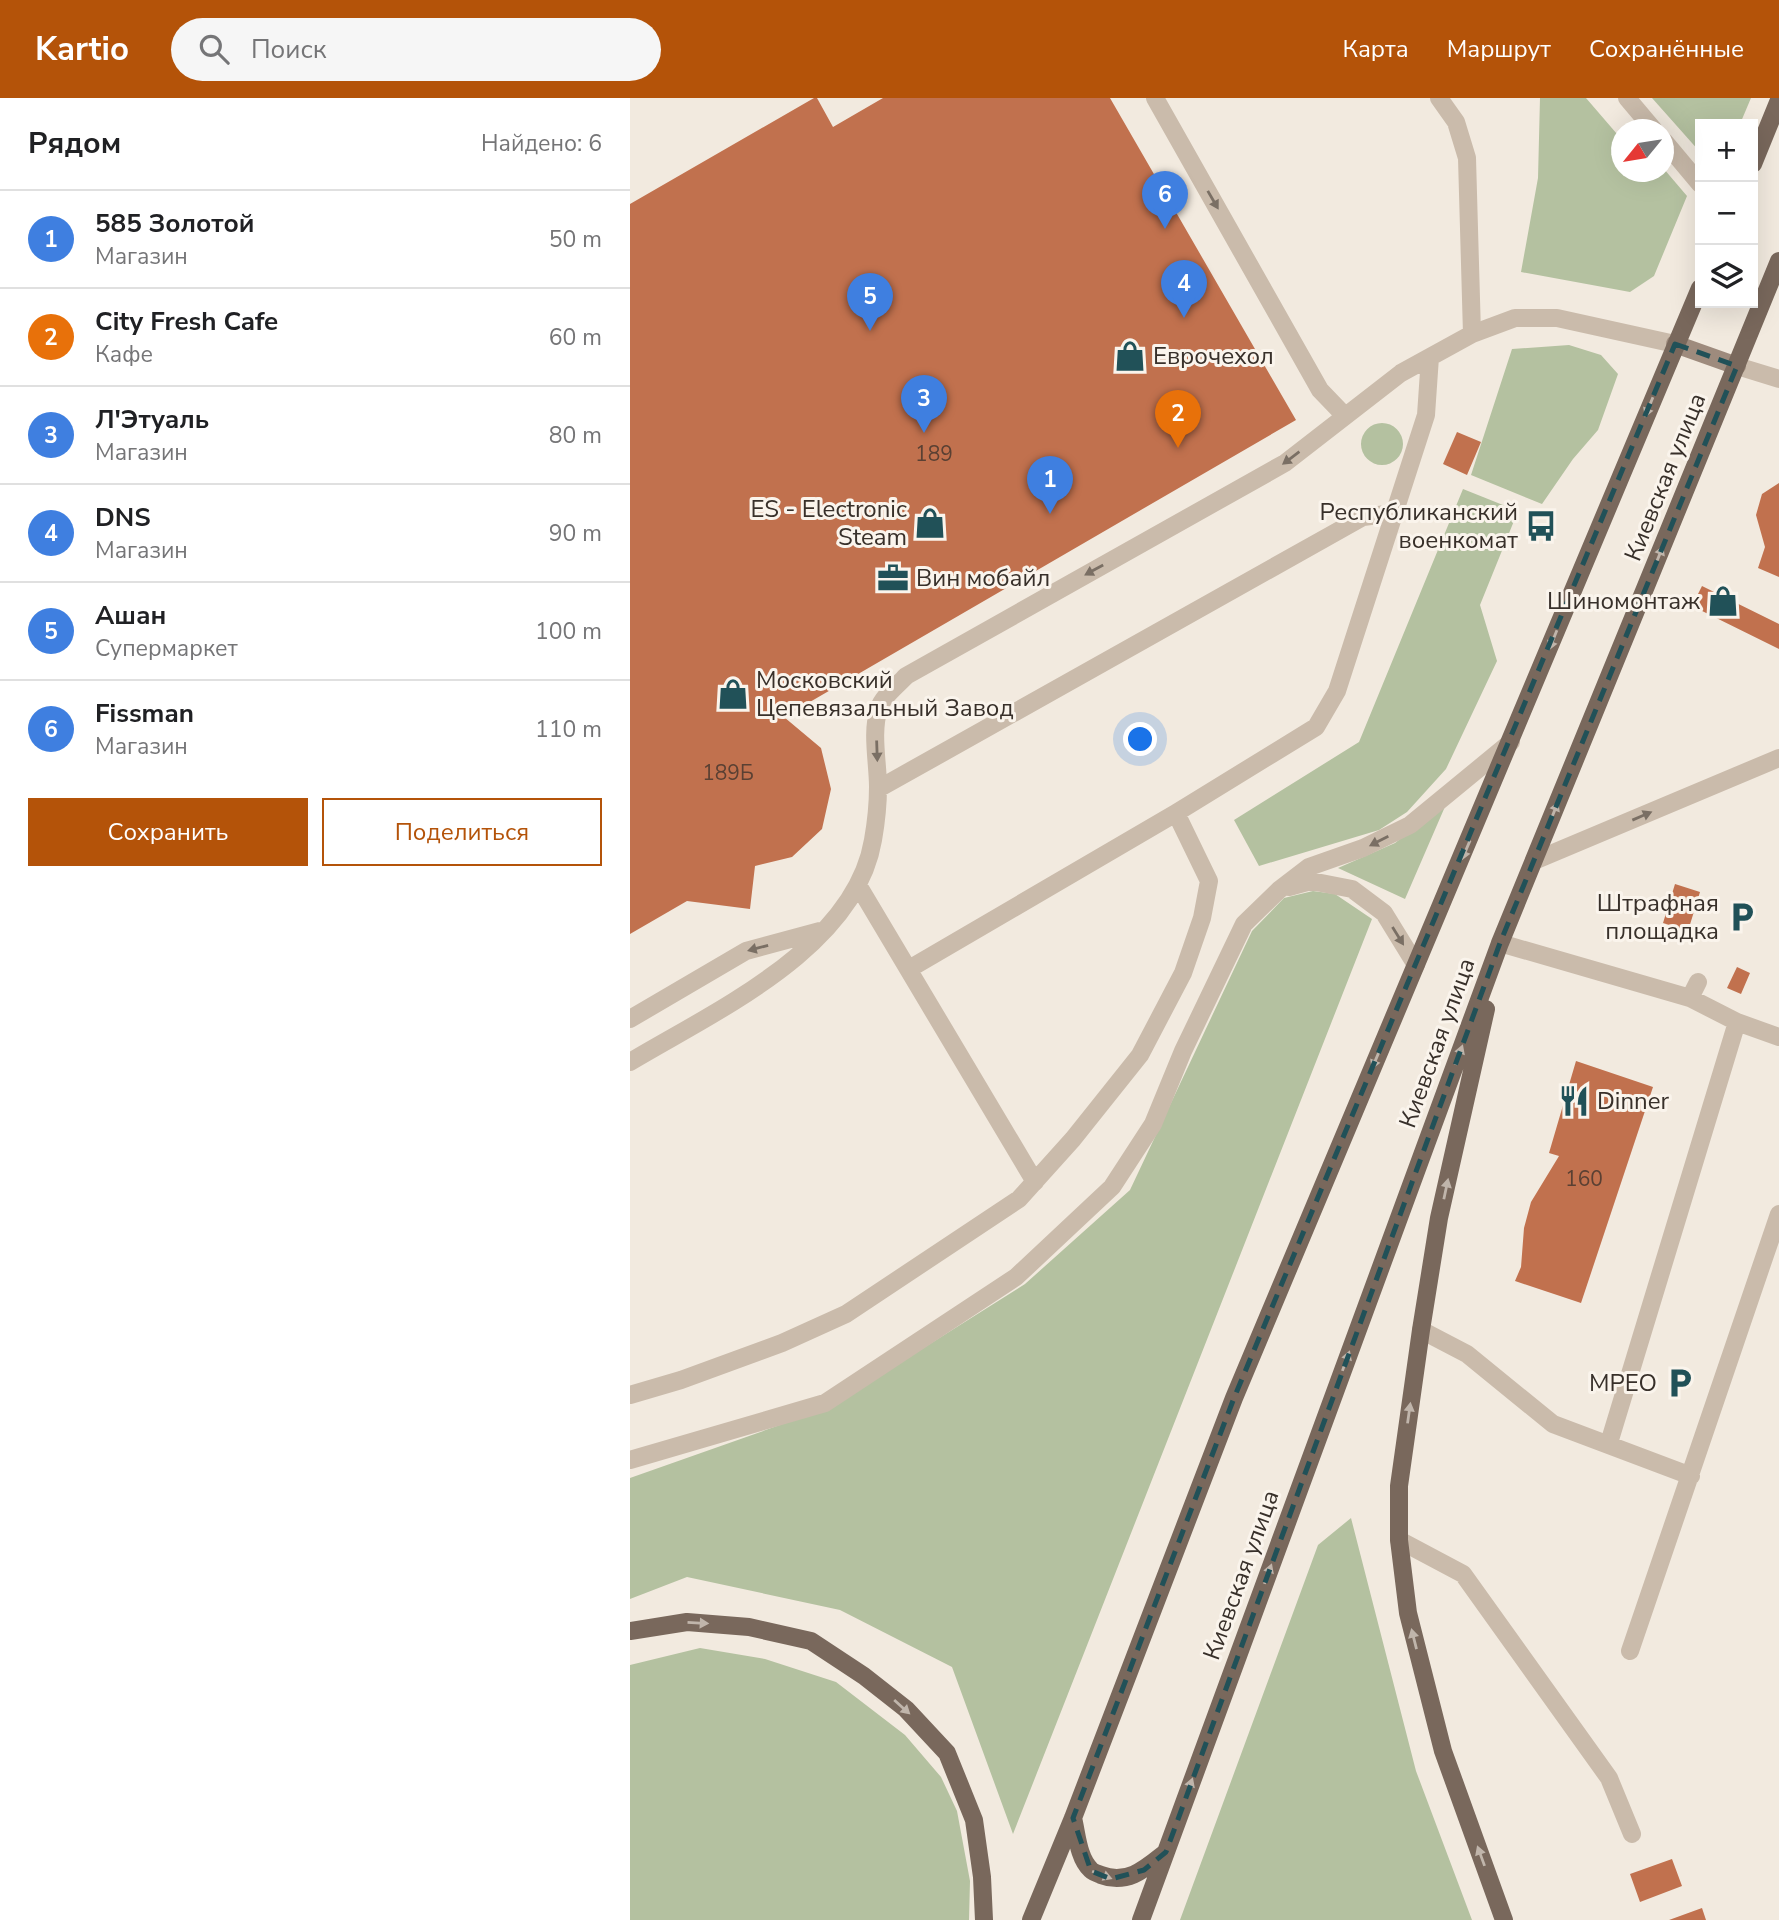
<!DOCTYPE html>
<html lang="ru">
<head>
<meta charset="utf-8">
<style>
	body { margin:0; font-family:"Nunito Sans",sans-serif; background:#f6f6f6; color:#202124 }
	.controls { position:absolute; right:21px; top:21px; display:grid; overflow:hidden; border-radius:0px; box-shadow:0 7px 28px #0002 }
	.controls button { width:63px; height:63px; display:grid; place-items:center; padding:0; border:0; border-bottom:2px solid #e0e0e0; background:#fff; color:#202124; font:35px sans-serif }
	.compass { position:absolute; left:981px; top:21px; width:63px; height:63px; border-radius:50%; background:#fff; box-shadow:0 7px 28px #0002; rotate:240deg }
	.you { position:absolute; left:511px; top:642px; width:24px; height:24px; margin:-18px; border:5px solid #fff; border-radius:50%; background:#1a73e8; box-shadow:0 0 0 10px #1a73e833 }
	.badge { display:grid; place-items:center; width:46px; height:46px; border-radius:50%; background:#b45309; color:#fff; font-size:23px; font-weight:700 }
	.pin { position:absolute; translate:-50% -58px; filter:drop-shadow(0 2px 4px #0008) }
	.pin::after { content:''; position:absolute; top:37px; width:24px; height:21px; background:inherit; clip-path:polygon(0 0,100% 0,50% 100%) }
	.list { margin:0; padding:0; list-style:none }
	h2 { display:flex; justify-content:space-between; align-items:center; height:91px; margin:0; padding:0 28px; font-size:30px }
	h2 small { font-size:23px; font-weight:400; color:#757577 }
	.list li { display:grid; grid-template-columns:46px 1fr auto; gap:21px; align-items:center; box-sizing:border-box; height:98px; padding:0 28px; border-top:2px solid #e0e0e0 }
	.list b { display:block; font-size:26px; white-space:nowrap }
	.list p { margin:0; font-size:23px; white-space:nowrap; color:#757577 }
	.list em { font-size:23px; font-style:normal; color:#757577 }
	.actions { display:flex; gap:14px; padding:21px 28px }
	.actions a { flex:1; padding:16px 0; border:2px solid #b45309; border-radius:0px; text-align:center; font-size:24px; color:#b45309 }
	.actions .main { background:#b45309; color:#fff }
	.icon { flex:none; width:38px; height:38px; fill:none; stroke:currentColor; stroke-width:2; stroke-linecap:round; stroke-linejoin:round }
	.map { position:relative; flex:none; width:1149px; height:1822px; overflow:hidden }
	header { display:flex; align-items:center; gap:42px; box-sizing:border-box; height:98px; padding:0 35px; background:#b45309; color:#fff }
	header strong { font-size:33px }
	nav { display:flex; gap:38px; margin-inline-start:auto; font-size:24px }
	.search { width:490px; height:63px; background:#f6f6f6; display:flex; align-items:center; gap:18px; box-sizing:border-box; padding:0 24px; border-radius:38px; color:#757577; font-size:26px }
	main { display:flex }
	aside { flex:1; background:#fff }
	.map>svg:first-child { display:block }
	.green { fill:#b4c1a0 }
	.building { fill:#c1714e }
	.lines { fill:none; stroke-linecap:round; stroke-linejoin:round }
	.lane { stroke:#cabbab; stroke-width:18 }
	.secondary { stroke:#9e8b7d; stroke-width:18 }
	.primary { stroke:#79685c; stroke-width:18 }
	.oneway { fill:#7a6f64 }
	.oneway2 { fill:#c0b5ab }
	.marked { fill:none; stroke:#215158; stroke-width:5; stroke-dasharray:14 9; stroke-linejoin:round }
	.labels { text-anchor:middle; stroke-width:6; stroke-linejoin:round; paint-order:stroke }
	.number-label { font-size:21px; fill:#5a4033 }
	.poi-label { font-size:24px; fill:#38302a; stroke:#faf4ec; text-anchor:end }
	.street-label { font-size:24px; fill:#38302a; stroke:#faf4ec }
</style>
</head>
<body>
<header>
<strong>Kartio</strong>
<div class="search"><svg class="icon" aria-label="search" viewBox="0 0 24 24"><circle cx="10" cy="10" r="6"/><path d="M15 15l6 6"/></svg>Поиск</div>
<nav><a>Карта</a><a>Маршрут</a><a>Сохранённые</a></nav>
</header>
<main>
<aside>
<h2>Рядом<small>Найдено: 6</small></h2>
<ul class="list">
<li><span class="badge" style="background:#3f7fe0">1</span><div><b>585 Золотой</b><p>Магазин</p></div><em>50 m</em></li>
<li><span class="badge" style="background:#e8710a">2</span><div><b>City Fresh Cafe</b><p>Кафе</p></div><em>60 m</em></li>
<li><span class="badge" style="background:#3f7fe0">3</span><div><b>Л'Этуаль</b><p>Магазин</p></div><em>80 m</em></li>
<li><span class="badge" style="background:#3f7fe0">4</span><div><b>DNS</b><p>Магазин</p></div><em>90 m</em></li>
<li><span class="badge" style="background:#3f7fe0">5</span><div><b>Ашан</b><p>Супермаркет</p></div><em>100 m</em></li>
<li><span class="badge" style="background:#3f7fe0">6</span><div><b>Fissman</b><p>Магазин</p></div><em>110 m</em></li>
</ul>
<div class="actions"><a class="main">Сохранить</a><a>Поделиться</a></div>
</aside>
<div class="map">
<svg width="1149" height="1822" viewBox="0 0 1149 1822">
	<rect width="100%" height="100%" fill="#f2eadf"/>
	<!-- green -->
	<path class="green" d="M 910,0 L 956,0 L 987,36 L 992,32 L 992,74 L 1034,74 L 1034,71 L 1057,98 L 1024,178 L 1000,194 L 891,174 L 908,80 Z
		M 1022,0 L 1121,0 L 1110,26 L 1070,26 L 1070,54 Z
		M 939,247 L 971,257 L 988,276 L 968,332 L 943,361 L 912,406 L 841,377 L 882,251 Z
		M731 346a21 21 0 1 1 42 0a21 21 0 1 1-42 0Z
		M 833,391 L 888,413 L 850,507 L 867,563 L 816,671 L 777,714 L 749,732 L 629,768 L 604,722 L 729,644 Z
		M 817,704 L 775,801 L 708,770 L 765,745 Z
		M 683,793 L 705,796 L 742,821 L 383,1736 L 322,1569 L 210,1512 L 57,1479 L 0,1501 L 0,1380 L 198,1310 L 395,1186 L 500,1092 L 622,833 L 654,800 Z
		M 721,1420 L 786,1673 L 842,1822 L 550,1822 L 688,1447 Z
		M 70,1550 L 135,1561 L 206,1584 L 275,1637 L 311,1679 L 327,1713 L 340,1783 L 339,1822 L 0,1822 L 0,1567 Z"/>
	<!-- building -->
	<path class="building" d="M 184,0 L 187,0 L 203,29 L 253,0 L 480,0 L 666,322 L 154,619 L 191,650 L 201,691 L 192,731 L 162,759 L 125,768 L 120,811 L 57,803 L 0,836 L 0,106 Z
		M 827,334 L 851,344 L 837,377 L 813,366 Z
		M 1149,385 L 1149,479 L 1128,470 L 1135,449 L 1126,417 L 1132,396 Z
		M 1072,488 L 1149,526 L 1149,551 L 1062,508 Z
		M 1045,786 L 1070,794 L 1058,833 L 1033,825 Z
		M 1107,869 L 1120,875 L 1111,896 L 1097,890 Z
		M 946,963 L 1023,989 L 951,1205 L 885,1183 L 891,1169 L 894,1130 L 901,1104 L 929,1058 L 919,1055 Z
		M 1042,1761 L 1052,1788 L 1010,1804 L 1000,1776 Z
		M 1072,1810 L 1076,1822 L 1039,1822 Z"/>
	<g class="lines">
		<!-- lane -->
		<path class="lane" d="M 525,0 L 690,292 L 715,318
			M 809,0 L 826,24 L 837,60 L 842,236
			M 997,0 L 1024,32
			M 1034,43 L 1070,86
			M 1107,268 L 1149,281
			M 248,691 L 733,419 L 764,415
			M 904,763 L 1149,660
			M 228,787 L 405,1084
			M 659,789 L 681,783 L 722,791 L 754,815 L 786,867
			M 870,845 L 1060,900 L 1107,924 L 1149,939
			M 279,871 L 546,715 L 686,629 L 707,593 L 796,317 L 800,259
			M 1060,900 L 1068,884
			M 0,921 L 116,853 L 190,833
			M 0,964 C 85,913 225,850 243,742 C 246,725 248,707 248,689 C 248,664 241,635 249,610 C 252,599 268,587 276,578 L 655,365 L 771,275 L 842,236 L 885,220 L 927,220 L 1045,246
			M 791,1232 L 837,1256 L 923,1326 L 1061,1378
			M 0,1297 L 51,1282 L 152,1245 L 216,1216 L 389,1101 L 443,1041 L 510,957 L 553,875 L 572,820 L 579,783 L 546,715
			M 979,1345 L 1107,924
			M 0,1362 L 195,1305 L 386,1179 L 482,1089 L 523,1026 L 553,953 L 614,826 L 649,792 L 679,769 L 733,750 L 780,727 L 881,644
			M 769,1442 L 833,1476 L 979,1680 L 1002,1736
			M 1000,1553 L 1149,1116"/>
		<!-- secondary -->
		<path class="secondary" d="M 1045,246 L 1107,268"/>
		<!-- primary -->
		<path class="primary" d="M 1123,66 L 1149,2
			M 856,911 L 809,1120 L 791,1232 L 769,1388 L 769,1442 L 778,1515 L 813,1653 L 874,1822
			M 0,1533 L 57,1524 L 119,1529 L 181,1543 L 234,1578 L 276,1611 L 317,1655 L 344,1722 L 352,1779 L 354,1822
			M 443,1720 C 447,1736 448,1760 461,1772 C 462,1774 469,1776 471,1777 C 497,1787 515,1771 535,1755
			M 401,1822 L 443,1720 L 604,1300 L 1070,190
			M 511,1822 L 870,845 L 1149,163"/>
	</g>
	<!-- one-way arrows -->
	<defs><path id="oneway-solid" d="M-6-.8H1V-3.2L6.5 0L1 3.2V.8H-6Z" transform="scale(1.75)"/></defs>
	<g class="oneway">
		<use href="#oneway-solid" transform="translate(583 102) rotate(60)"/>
		<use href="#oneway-solid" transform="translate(661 360) rotate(143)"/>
		<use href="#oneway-solid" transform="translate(464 472) rotate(151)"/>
		<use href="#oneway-solid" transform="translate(247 653) rotate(88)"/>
		<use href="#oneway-solid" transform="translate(1012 718) rotate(-23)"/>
		<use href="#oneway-solid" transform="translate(749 743) rotate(153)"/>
		<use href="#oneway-solid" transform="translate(768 838) rotate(58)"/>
		<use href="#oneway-solid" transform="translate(128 850) rotate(165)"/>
	</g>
	<g class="oneway2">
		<use href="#oneway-solid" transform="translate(1019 309) rotate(112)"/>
		<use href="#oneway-solid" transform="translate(1029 458) rotate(-68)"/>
		<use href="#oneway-solid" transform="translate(923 542) rotate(112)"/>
		<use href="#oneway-solid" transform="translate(924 714) rotate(-68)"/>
		<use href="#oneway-solid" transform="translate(836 752) rotate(113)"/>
		<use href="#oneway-solid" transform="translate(829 957) rotate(-70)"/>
		<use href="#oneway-solid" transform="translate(746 961) rotate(113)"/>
		<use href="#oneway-solid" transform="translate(816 1091) rotate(-78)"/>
		<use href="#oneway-solid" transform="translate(716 1263) rotate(-70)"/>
		<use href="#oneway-solid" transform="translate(779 1315) rotate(-82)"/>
		<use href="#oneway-solid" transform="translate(638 1476) rotate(-70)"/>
		<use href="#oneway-solid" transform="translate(68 1525) rotate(3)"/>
		<use href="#oneway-solid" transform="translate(784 1541) rotate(-104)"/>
		<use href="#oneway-solid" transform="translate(272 1609) rotate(42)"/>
		<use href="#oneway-solid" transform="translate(559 1690) rotate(-70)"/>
		<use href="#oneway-solid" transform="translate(851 1758) rotate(-110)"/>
		<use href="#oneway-solid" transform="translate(472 1777) rotate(21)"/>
	</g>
	<!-- marked area -->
	<path class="marked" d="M 1045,246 L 1107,268 L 870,845 L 536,1754 L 514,1772 L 481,1781 L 461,1773 L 443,1720 L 604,1300 Z"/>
	<!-- icons -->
	<defs>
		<symbol id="shop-bare" viewBox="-9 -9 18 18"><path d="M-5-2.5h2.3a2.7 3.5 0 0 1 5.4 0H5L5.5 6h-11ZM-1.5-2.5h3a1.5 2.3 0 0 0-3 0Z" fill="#215158" stroke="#faf4ec" stroke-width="2.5" paint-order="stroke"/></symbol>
		<symbol id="bus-bare" viewBox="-9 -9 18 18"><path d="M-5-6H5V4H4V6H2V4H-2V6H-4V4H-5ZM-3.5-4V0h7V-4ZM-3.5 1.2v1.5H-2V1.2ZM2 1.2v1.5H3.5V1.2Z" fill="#215158" stroke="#faf4ec" stroke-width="2.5" paint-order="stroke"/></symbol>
		<symbol id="office-bare" viewBox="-9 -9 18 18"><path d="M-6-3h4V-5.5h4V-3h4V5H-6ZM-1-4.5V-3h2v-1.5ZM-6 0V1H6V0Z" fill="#215158" stroke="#faf4ec" stroke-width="2.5" paint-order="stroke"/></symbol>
		<symbol id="parking-bare" viewBox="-9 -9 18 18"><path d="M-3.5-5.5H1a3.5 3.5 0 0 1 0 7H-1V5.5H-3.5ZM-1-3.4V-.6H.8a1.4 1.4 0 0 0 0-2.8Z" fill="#215158" stroke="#faf4ec" stroke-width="2.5" paint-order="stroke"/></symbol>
		<symbol id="restaurant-bare" viewBox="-9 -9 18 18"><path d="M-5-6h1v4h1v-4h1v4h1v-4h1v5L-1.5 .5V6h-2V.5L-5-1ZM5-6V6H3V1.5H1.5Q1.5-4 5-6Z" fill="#215158" stroke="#faf4ec" stroke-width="2.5" paint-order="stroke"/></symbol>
	</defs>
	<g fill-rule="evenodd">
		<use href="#shop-bare" x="478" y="236" width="44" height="44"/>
		<use href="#shop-bare" x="278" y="403" width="44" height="44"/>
		<use href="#bus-bare" x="889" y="406" width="44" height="44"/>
		<use href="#office-bare" x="241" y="458" width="44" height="44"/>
		<use href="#shop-bare" x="1071" y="481" width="44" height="44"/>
		<use href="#shop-bare" x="81" y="574" width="44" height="44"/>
		<use href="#parking-bare" x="1090" y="797" width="44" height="44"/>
		<use href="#restaurant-bare" x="922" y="981" width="44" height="44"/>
		<use href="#parking-bare" x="1028" y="1263" width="44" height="44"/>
	</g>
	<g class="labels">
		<!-- number labels -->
		<g class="number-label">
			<text x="304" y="363">189</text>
			<text x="98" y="682">189Б</text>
			<text x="954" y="1088">160</text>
		</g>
		<!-- poi labels -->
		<g class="poi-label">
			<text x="523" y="266" text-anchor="start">Еврочехол</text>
			<text x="277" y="419">ES - Electronic<tspan x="277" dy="28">Steam</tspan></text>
			<text x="888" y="422">Республиканский<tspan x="888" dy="28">военкомат</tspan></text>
			<text x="286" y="488" text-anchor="start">Вин мобайл</text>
			<text x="1070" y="511">Шиномонтаж</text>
			<text x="126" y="590" text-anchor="start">Московский<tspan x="126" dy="28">Цепевязальный Завод</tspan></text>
			<text x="1089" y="813">Штрафная<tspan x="1089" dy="28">площадка</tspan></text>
			<text x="967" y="1011" text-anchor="start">Dinner</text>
			<text x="1027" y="1293">МРЕО</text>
		</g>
		<!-- street labels -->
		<g class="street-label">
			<text transform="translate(1035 379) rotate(-68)" y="8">Киевская улица</text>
			<text transform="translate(807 945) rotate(-70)" y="8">Киевская улица</text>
			<text transform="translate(611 1477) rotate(-70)" y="8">Киевская улица</text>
		</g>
	</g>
</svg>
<div class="controls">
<button>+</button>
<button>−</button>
<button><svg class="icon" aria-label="layers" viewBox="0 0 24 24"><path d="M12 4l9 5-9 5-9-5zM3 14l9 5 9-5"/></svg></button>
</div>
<svg class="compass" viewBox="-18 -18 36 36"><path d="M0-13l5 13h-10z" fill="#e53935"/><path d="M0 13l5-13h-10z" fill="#757577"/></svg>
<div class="you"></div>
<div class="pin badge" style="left:420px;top:416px;background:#3f7fe0">1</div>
<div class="pin badge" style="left:548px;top:350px;background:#e8710a">2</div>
<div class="pin badge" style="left:294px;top:335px;background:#3f7fe0">3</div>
<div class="pin badge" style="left:554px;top:220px;background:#3f7fe0">4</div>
<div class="pin badge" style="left:240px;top:233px;background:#3f7fe0">5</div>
<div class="pin badge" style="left:535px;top:131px;background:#3f7fe0">6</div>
</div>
</main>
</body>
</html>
